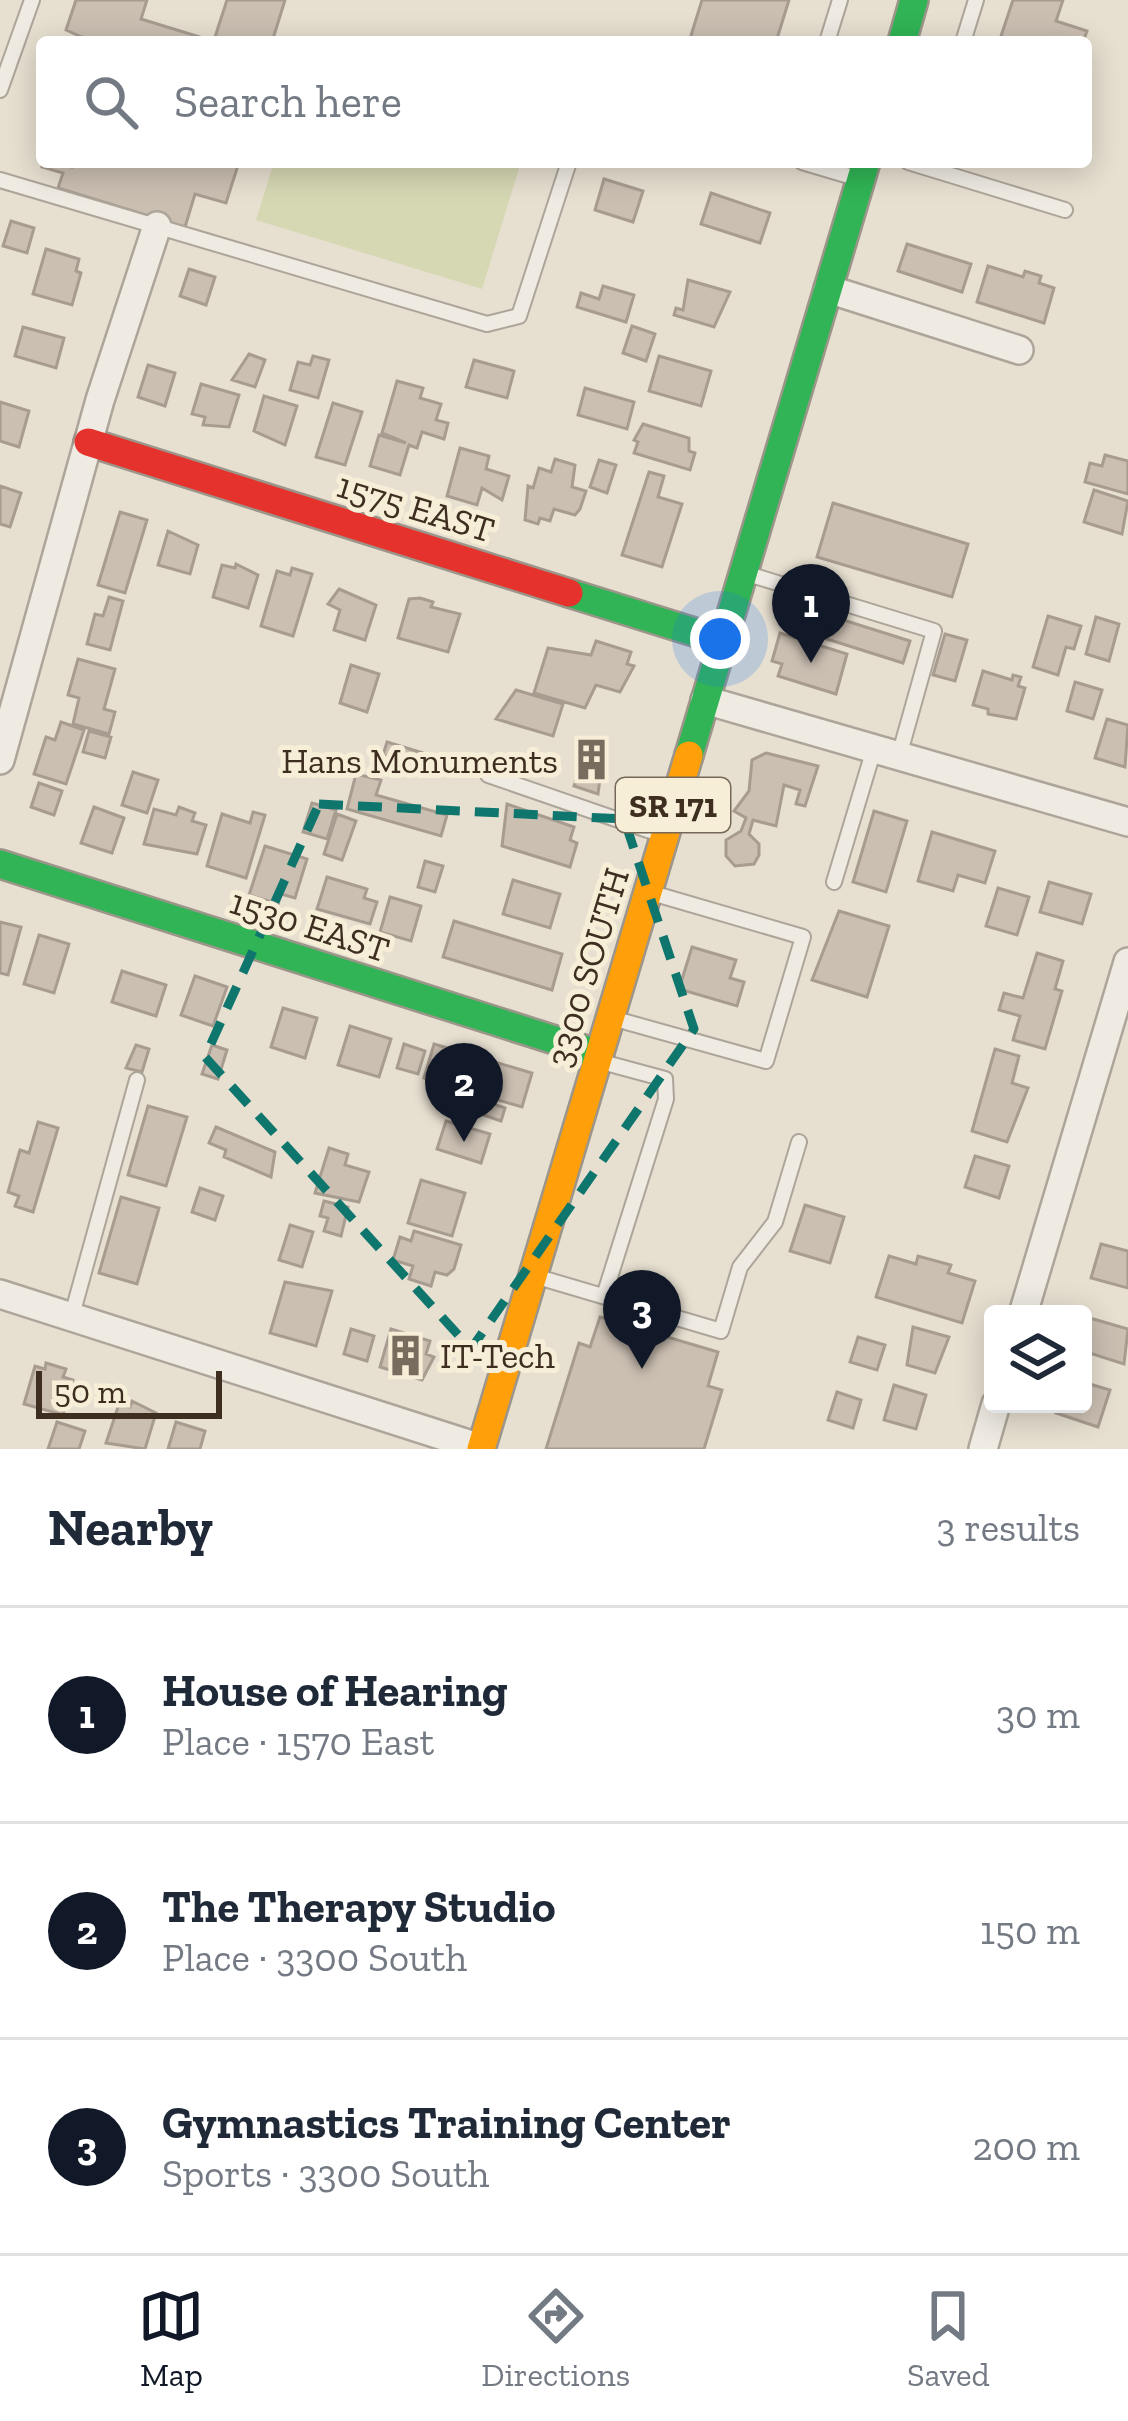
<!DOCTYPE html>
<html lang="en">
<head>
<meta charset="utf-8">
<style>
	body { margin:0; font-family:"Zilla Slab",serif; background:#f2f2f3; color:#1f2937 }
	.controls { position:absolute; right:36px; bottom:36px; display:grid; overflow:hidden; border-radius:12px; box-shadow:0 6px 30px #0003 }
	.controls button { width:108px; height:108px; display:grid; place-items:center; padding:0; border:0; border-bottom:3px solid #e0e1e3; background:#fff; color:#1f2937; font:60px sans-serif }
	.scale { position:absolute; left:36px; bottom:30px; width:186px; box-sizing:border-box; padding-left:12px; border:6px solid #3d2e20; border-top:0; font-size:33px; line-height:42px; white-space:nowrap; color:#3d2e20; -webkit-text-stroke:9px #f7eed8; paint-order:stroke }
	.you { position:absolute; left:720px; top:639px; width:42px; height:42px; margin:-30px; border:9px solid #fff; border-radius:50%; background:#1a73e8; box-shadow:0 0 0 18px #1a73e833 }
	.badge { display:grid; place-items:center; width:78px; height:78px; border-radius:50%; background:#111827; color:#fff; font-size:39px; font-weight:700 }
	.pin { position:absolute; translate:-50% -99px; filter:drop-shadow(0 3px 6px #0008) }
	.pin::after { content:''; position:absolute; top:63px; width:42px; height:36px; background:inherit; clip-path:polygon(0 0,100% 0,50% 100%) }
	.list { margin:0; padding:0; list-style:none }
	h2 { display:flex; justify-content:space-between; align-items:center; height:156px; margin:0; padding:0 48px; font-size:51px }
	h2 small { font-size:39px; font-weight:400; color:#747a83 }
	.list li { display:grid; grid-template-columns:78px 1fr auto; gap:36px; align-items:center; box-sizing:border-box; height:216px; padding:0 48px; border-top:3px solid #e0e1e3 }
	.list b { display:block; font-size:45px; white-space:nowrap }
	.list p { margin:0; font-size:39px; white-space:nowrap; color:#747a83 }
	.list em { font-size:39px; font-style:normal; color:#747a83 }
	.icon { flex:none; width:66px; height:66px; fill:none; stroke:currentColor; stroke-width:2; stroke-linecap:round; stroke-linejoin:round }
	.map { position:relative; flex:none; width:1128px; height:1449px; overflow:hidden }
	.search { position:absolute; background:#fff; box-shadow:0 6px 30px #0003; left:36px; right:36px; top:36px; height:132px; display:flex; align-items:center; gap:30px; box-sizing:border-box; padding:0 42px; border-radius:12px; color:#747a83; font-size:45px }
	.sheet { height:804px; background:#fff }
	nav { display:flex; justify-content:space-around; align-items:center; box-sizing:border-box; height:168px; border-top:3px solid #e0e1e3; background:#fff; font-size:33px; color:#747a83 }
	nav a { display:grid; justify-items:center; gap:6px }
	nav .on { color:#111827 }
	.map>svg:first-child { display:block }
	.green { fill:#d6d7b3 }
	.building { fill:#cbbfb2; stroke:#a89c90; stroke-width:3 }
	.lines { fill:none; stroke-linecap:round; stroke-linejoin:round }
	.lane-casing { stroke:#ada599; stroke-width:18 }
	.street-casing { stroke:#ada599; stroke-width:32 }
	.fast-casing { stroke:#9c958a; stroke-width:32 }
	.slow-casing { stroke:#9c958a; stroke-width:32 }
	.jam-casing { stroke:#9c958a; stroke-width:32 }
	.lane { stroke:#efebe3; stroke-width:14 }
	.street { stroke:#efebe3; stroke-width:27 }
	.fast { stroke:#30b455; stroke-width:27 }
	.slow { stroke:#ff9f0a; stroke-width:27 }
	.jam { stroke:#e5322d; stroke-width:27 }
	.marked { fill:none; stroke:#0f766e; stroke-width:9; stroke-dasharray:24 15; stroke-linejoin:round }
	.labels { text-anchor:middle; stroke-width:10; stroke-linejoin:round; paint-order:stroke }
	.shield { fill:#f7eed8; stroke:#756857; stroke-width:3 }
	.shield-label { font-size:33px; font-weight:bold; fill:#3d2e20 }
	.street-label { font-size:36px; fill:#3d2e20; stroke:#f7eed8 }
	.poi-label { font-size:36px; fill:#3d2e20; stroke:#f7eed8; text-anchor:end }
</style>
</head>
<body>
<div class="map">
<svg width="1128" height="1449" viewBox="0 0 1128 1449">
	<rect width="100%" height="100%" fill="#e7e0d1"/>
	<!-- green -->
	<path class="green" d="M 274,162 L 521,162 L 482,289 L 256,220 Z"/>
	<!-- building -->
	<path class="building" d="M 76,0 L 147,0 L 141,19 L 216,42 L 93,42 L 66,30 Z
		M 227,0 L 285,0 L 272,42 L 215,37 Z
		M 702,0 L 789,0 L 776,42 L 689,42 Z
		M 1013,0 L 1063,0 L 1056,21 L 1087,31 L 1083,42 L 999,42 Z
		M 43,162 L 72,167 L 73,162 L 239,162 L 226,203 L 195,194 L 185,227 L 58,188 L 63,173 L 42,167 Z
		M 604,179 L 643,191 L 633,222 L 595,210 Z
		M 711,193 L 770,213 L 760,243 L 701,224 Z
		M 11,221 L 34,228 L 27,253 L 3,246 Z
		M 907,244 L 971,264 L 962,292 L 898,271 Z
		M 46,249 L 79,259 L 76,271 L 81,273 L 72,305 L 33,294 Z
		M 988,266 L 1023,277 L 1025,271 L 1041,276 L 1039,283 L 1054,288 L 1044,323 L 977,302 Z
		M 189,269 L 215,277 L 206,305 L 180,296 Z
		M 688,280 L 730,292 L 714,327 L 674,315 L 676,308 L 683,310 Z
		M 603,286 L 634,295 L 626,322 L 577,307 L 581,293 L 599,299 Z
		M 632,326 L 655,334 L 646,361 L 623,353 Z
		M 23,327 L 64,338 L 56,368 L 15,356 Z
		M 249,354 L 265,360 L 255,387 L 232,380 Z
		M 313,356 L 329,360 L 318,398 L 290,390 L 298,362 L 310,365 Z
		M 659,356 L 711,371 L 701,406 L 649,391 Z
		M 474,360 L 514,371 L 507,398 L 466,387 Z
		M 148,365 L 175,373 L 165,406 L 138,397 Z
		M 397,381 L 423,388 L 420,398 L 441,404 L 436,420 L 448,423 L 444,439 L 422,432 L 417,448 L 409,445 L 400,475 L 370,466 L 379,435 L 406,443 L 382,433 Z
		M 201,384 L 239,395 L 229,427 L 203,425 L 205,417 L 192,414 Z
		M 585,388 L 634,402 L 627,429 L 578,415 Z
		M 264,396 L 297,406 L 285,445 L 254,431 Z
		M 0,402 L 29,411 L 19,447 L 0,441 Z
		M 333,403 L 362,412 L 345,465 L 316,457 Z
		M 643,424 L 689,438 L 689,451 L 695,453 L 690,470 L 634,453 L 638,442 L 634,440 Z
		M 460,448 L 489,456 L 486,469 L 509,476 L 502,500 L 482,488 L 477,505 L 447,496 Z
		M 1105,455 L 1128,461 L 1128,494 L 1085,482 L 1090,463 L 1102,466 Z
		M 555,459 L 575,465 L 572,487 L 586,491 L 580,509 L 575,515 L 554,509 L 550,521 L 540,518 L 538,524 L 525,520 L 528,486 L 533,488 L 539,468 L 551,472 Z
		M 599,460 L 616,465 L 607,493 L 590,487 Z
		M 649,472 L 664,476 L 658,497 L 682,504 L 662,567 L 622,555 Z
		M 0,486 L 21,493 L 10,527 L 0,524 Z
		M 1094,490 L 1128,501 L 1122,534 L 1084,522 Z
		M 833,503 L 968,544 L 952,597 L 817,557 Z
		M 120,512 L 147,520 L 125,593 L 98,585 Z
		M 168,531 L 198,545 L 190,574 L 158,565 Z
		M 236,564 L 258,575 L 248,608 L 213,597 L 222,565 L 235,568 Z
		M 292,568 L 312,574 L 293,636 L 261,626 L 277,571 L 290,575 Z
		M 339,589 L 376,605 L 365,640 L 334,630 L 340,610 L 328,604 Z
		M 109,597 L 123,601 L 110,650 L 87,644 L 95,614 L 103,616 Z
		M 420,598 L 433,602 L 431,607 L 460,614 L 448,652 L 398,638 L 409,599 Z
		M 799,606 L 910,641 L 903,663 L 792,628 Z
		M 1048,616 L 1081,626 L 1074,649 L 1066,647 L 1058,675 L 1033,667 Z
		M 1096,617 L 1119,624 L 1109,661 L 1086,654 Z
		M 780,633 L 847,654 L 836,694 L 778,676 L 782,664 L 772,661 Z
		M 945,634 L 967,640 L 955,681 L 933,675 Z
		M 596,641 L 631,652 L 627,664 L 634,666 L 620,692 L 596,685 L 585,708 L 534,693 L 548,648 L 591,655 Z
		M 78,659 L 115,669 L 104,709 L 115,712 L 109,734 L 73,724 L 79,698 L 68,695 Z
		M 351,665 L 379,674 L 367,712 L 340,703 Z
		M 983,671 L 1012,680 L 1013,675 L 1021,677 L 1018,686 L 1025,688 L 1016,719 L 988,714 L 988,709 L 973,705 Z
		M 1075,682 L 1102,690 L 1093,719 L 1067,711 Z
		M 516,690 L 563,704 L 553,736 L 496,719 Z
		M 1107,719 L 1128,725 L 1125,767 L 1095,758 Z
		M 61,722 L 84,730 L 66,784 L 34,774 L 46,737 L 55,740 Z
		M 89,731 L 111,737 L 105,758 L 83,752 Z
		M 387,742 L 433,756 L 429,769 L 383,755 Z
		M 588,743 L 604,748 L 598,794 L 574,786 Z
		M 766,753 L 818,766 L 805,806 L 796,804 L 800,790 L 784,785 L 776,826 L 753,820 L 749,834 L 759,844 L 759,855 L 754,864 L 735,866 L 726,856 L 726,840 L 741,831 L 746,818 L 734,811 L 749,791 L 752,760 Z
		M 133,772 L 158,780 L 147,813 L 122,805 Z
		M 356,774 L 381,780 L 376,795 L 447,815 L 441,836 L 347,809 Z
		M 39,783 L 62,791 L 54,815 L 31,807 Z
		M 312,803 L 336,810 L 327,839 L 303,832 Z
		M 507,804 L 574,827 L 570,840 L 577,843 L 570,867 L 502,846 Z
		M 94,807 L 124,818 L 112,853 L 81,843 Z
		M 179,807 L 195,813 L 192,821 L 206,825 L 197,854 L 144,844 L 154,809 L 176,815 Z
		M 874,811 L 907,821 L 886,892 L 853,882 Z
		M 253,812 L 265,815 L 246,878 L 207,866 L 222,814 L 250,823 Z
		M 337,814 L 356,821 L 342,860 L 324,854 Z
		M 932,832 L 995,851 L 985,883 L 958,875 L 953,891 L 918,881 Z
		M 265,846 L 307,859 L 295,898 L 281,894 L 278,904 L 249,895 Z
		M 425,861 L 443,866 L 435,892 L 418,887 Z
		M 327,877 L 367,889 L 364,898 L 377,902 L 370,924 L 317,909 Z
		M 513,880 L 560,894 L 550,928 L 503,914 Z
		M 1049,882 L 1091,894 L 1082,924 L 1040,912 Z
		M 998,888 L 1029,897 L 1017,935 L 986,926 Z
		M 390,897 L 421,906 L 411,941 L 380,932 Z
		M 839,911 L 889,926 L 867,997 L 812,980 Z
		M 454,921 L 562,954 L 552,990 L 443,957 Z
		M 0,922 L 21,927 L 8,975 L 0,973 Z
		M 39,935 L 69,944 L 54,993 L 24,984 Z
		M 692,947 L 736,960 L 730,978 L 744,982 L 737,1006 L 679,989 Z
		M 1037,953 L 1063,961 L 1055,989 L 1062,991 L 1045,1049 L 1013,1040 L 1020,1016 L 999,1010 L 1004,993 L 1023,998 Z
		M 122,971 L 166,985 L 156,1016 L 112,1002 Z
		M 195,976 L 227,987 L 213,1026 L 181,1015 Z
		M 283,1008 L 317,1018 L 305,1058 L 271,1047 Z
		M 350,1026 L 391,1039 L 379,1077 L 338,1065 Z
		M 404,1044 L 425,1051 L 418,1074 L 397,1068 Z
		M 434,1044 L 532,1073 L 522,1107 L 424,1078 Z
		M 136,1045 L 149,1049 L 142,1072 L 126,1068 Z
		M 212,1045 L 227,1050 L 218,1079 L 202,1074 Z
		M 995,1049 L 1019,1056 L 1012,1083 L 1028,1088 L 1007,1142 L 972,1131 Z
		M 476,1098 L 505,1108 L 501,1121 L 472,1111 Z
		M 148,1106 L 187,1117 L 166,1186 L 128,1175 Z
		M 446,1121 L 490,1134 L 481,1163 L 437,1149 Z
		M 38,1122 L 58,1128 L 33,1212 L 15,1206 L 19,1196 L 8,1192 L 20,1150 L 29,1153 Z
		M 216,1127 L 275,1152 L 271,1177 L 224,1157 L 226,1150 L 209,1143 Z
		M 329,1148 L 348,1154 L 345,1165 L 369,1172 L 359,1202 L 315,1193 Z
		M 975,1156 L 1009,1166 L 999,1198 L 965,1187 Z
		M 421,1180 L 465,1193 L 452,1236 L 408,1223 Z
		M 200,1188 L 223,1196 L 215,1220 L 192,1212 Z
		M 121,1197 L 159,1208 L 137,1284 L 99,1273 Z
		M 324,1201 L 348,1207 L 341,1236 L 324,1231 L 328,1218 L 320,1216 Z
		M 805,1205 L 844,1217 L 830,1263 L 790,1251 Z
		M 290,1225 L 313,1232 L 302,1267 L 279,1260 Z
		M 414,1231 L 461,1245 L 454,1269 L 447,1275 L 435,1272 L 431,1286 L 409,1279 L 413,1266 L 393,1260 L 400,1237 L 411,1241 Z
		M 1101,1244 L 1128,1251 L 1128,1288 L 1091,1278 Z
		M 889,1256 L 916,1264 L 918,1256 L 951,1265 L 948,1273 L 975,1281 L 962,1323 L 876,1297 Z
		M 285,1282 L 332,1291 L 316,1346 L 270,1333 Z
		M 1083,1316 L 1128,1329 L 1124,1364 L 1083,1351 Z
		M 600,1317 L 718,1352 L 708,1386 L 722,1390 L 704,1449 L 546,1449 L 579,1343 L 590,1347 Z
		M 913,1327 L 949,1337 L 935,1373 L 907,1365 Z
		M 351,1329 L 374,1336 L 367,1361 L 344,1354 Z
		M 391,1329 L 430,1341 L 426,1354 L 434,1357 L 422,1380 L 380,1367 Z
		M 858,1337 L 885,1345 L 877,1370 L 850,1362 Z
		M 46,1363 L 66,1369 L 63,1377 L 73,1380 L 63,1415 L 24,1404 L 35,1366 L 45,1369 Z
		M 1083,1382 L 1110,1390 L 1098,1427 L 1056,1413 L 1059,1404 L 1083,1404 Z
		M 894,1385 L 926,1395 L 916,1429 L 884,1420 Z
		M 837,1392 L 861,1400 L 853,1428 L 828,1420 Z
		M 132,1401 L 156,1413 L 145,1449 L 106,1443 L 119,1404 L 130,1407 Z
		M 57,1422 L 85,1431 L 79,1449 L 48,1449 Z
		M 176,1422 L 205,1431 L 200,1449 L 168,1449 Z"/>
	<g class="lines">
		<defs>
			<path id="lane" d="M 827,42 L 840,0
				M 963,42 L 976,0
				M 0,90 L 32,0
				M 802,162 L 856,178
				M 908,162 L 1065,210
				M 0,180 L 487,324 L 519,316 L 569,162
				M 748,574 L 934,631 L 899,756
				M 488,775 L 659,834
				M 834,882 L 874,749
				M 612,1018 L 766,1061 L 803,937 L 652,893
				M 602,1062 L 665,1079 L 666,1099 L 604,1296
				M 538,1277 L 721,1331 L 740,1267 L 775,1222 L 799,1142
				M 72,1315 L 137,1080"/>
			<path id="street" d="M 828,289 L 1019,350
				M 705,700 L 1128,822
				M 0,760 L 100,400 L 157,226
				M 0,1294 L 481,1448
				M 1023,1314 L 1128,962
				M 983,1449 L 996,1404"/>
			<path id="fast" d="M 902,42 L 914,0
				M 569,593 L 723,641
				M 689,755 L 866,162
				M 0,864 L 599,1054"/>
			<path id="slow" d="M 481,1449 L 689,755"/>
			<path id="jam" d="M 88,442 L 569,593"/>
		</defs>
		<!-- lane casing -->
		<use href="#lane" class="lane-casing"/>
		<!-- street casing -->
		<use href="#street" class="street-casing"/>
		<!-- fast casing -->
		<use href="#fast" class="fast-casing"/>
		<!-- slow casing -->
		<use href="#slow" class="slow-casing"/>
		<!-- jam casing -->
		<use href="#jam" class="jam-casing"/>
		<!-- lane -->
		<use href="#lane" class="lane"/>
		<!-- street -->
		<use href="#street" class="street"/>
		<!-- fast -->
		<use href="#fast" class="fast"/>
		<!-- slow -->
		<use href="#slow" class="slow"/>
		<!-- jam -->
		<use href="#jam" class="jam"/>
	</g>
	<!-- marked area -->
	<path class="marked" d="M 319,804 L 624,819 L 694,1029 L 471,1349 L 205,1057 Z"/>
	<!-- icons -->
	<defs>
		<symbol id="building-bare" viewBox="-9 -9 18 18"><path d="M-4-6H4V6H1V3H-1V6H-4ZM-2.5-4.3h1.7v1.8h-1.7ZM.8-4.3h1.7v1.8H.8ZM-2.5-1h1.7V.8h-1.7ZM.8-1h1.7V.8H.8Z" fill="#786c5e" stroke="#f7eed8" stroke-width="2.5" paint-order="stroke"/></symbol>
	</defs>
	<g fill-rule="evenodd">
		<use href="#building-bare" x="562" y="730" width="59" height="59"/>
		<use href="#building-bare" x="376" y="1326" width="59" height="59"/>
	</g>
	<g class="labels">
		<!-- shield labels -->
		<rect class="shield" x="616" y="778" width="114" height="54" rx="9"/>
		<g class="shield-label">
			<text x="673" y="817">SR 171</text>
		</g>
		<!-- street labels -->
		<g class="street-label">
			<text transform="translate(416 507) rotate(17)" y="13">1575 EAST</text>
			<text transform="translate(310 925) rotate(18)" y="13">1530 EAST</text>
			<text transform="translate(587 967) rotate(-73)" y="13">3300 SOUTH</text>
		</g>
		<!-- poi labels -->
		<g class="poi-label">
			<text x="558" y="773">Hans Monuments</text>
			<text x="440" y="1368" text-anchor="start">IT-Tech</text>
		</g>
	</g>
</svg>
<div class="controls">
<button><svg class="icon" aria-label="layers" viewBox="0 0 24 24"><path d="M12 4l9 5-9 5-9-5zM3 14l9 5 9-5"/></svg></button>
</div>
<div class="scale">50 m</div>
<div class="you"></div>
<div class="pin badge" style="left:811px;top:663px">1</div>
<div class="pin badge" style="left:464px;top:1142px">2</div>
<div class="pin badge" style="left:642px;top:1369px">3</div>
<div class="search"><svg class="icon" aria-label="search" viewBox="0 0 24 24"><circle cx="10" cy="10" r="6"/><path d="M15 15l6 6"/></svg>Search here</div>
</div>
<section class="sheet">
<h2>Nearby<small>3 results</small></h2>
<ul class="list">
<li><span class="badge">1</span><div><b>House of Hearing</b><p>Place · 1570 East</p></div><em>30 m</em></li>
<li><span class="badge">2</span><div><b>The Therapy Studio</b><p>Place · 3300 South</p></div><em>150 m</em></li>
<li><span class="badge">3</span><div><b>Gymnastics Training Center</b><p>Sports · 3300 South</p></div><em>200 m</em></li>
</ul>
</section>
<nav>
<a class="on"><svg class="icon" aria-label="map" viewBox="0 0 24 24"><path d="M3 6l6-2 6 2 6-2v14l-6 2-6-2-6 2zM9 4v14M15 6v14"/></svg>Map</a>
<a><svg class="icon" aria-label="directions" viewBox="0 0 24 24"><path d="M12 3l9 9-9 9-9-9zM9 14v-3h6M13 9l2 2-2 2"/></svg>Directions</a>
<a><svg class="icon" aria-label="saved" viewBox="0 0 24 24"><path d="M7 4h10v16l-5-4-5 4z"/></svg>Saved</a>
</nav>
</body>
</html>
